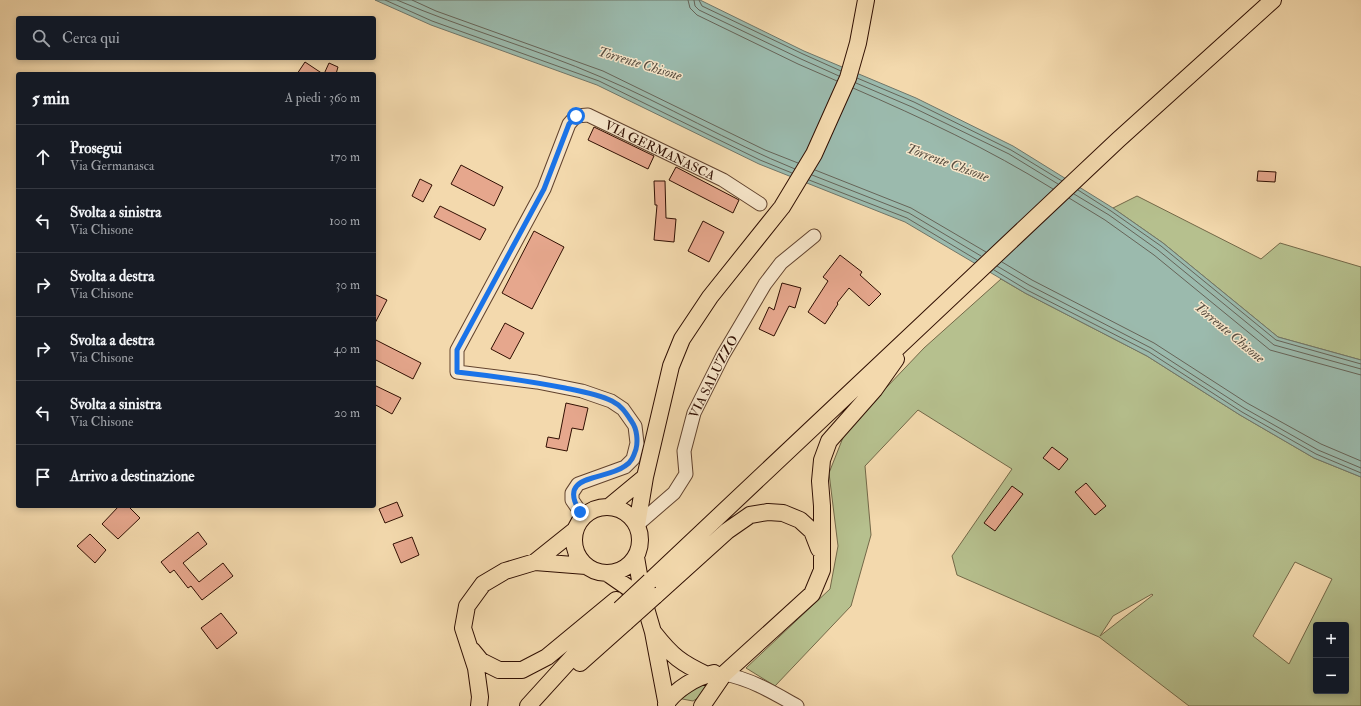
<!DOCTYPE html>
<html lang="it">
<head>
<meta charset="utf-8">
<style>
	body { margin:0; font-family:"IM FELL Double Pica",serif; background:#242831; color:#f1f3f6 }
	.controls { position:absolute; right:12px; bottom:12px; display:grid; overflow:hidden; border-radius:4px; box-shadow:0 2px 6px #0003 }
	.controls button { width:36px; height:36px; display:grid; place-items:center; padding:0; border:0; border-bottom:1px solid #363941; background:#171b24; color:#f1f3f6; font:20px sans-serif }
	.stop { position:absolute; width:12px; height:12px; margin:-9px; border:3px solid #1a73e8; border-radius:50%; background:#fff }
	.stop.end { background:#1a73e8; border-color:#fff; box-shadow:0 1px 4px #0008 }
	.list { margin:0; padding:0; list-style:none }
	h2 { display:flex; justify-content:space-between; align-items:center; height:52px; margin:0; padding:0 16px; font-size:17px }
	h2 small { font-size:13px; font-weight:400; color:#9ea1a6 }
	.list li { display:grid; grid-template-columns:26px 1fr auto; gap:12px; align-items:center; box-sizing:border-box; height:64px; padding:0 16px; border-top:1px solid #363941 }
	.list b { display:block; font-size:15px; white-space:nowrap }
	.list p { margin:0; font-size:13px; white-space:nowrap; color:#9ea1a6 }
	.list em { font-size:13px; font-style:normal; color:#9ea1a6 }
	.icon { flex:none; width:22px; height:22px; fill:none; stroke:currentColor; stroke-width:2; stroke-linecap:round; stroke-linejoin:round }
	.map { position:relative; flex:none; width:1361px; height:706px; overflow:hidden }
	.search { position:absolute; background:#171b24; box-shadow:0 2px 6px #0003; left:16px; top:16px; width:360px; height:44px; display:flex; align-items:center; gap:10px; box-sizing:border-box; padding:0 14px; border-radius:4px; color:#9ea1a6; font-size:15px }
	.panel { position:absolute; background:#171b24; box-shadow:0 2px 6px #0003; left:16px; top:72px; width:360px; height:436px; border-radius:4px }
	.map>svg:first-child { display:block }
	.green { fill:#b6c08e; stroke:#736848; fill-rule:evenodd }
	.water { fill:#9bbaad; stroke:#707669 }
	.lines { fill:none; stroke-linecap:round; stroke-linejoin:round }
	.shore { stroke:#666458; stroke-width:1 }
	.building { fill:#e6a78d; stroke:#300f02 }
	.minor-casing { stroke:#61422d; stroke-width:15 }
	.major-casing { stroke:#300f02; stroke-width:18 }
	.minor { stroke:#f7e6ca; stroke-width:13 }
	.major { stroke:#f3d9ad; stroke-width:16 }
	.major-bridge-casing { stroke:#300f02; stroke-width:18; stroke-linecap:butt }
	.major-bridge { stroke:#f3d9ad; stroke-width:16 }
	.route { stroke:#1a73e8; stroke-width:5 }
	.labels { text-anchor:middle; stroke-width:3; stroke-linejoin:round; paint-order:stroke }
	.street-label { font-size:13px; fill:#300f02; stroke:#f7e6ca }
	.water-label { font-size:14px; font-style:italic; fill:#554b3e; stroke:#f7e6ca }
</style>
</head>
<body>
<div class="map">
<svg width="1361" height="706" viewBox="0 0 1361 706">
	<rect width="100%" height="100%" fill="#f3d9ad"/>
	<filter id="stains"><feTurbulence type="fractalNoise" baseFrequency=".005" numOctaves="4"/><feColorMatrix values="0 0 0 0 .2 0 0 0 0 .09 0 0 0 0 .02 0 0 0 .5 -.17"/></filter>
	<radialGradient id="worn" r=".72"><stop offset=".6" stop-color="#630" stop-opacity="0"/><stop offset="1" stop-color="#630" stop-opacity=".3"/></radialGradient>
	<!-- green -->
	<path class="green" d="M 1137,196 L 1261,259 L 1280,243 L 1361,267 L 1361,360 L 1278,337 L 1163,243 L 1113,208 Z
		M 1001,279 L 1025,293 L 1147,356 L 1240,415 L 1314,458 L 1361,477 L 1361,706 L 1189,706 L 1099,637 L 957,575 L 952,556 L 1012,469 L 918,410 L 865,466 L 871,535 L 851,606 L 775,686 L 746,668 L 830,589 L 838,546 L 829,473 L 846,430 L 924,348 ZM 1295,562 L 1332,579 L 1289,664 L 1253,636 ZM 1152,594 L 1153,595 L 1100,636 L 1113,616 ZM 1316,625 L 1346,625 L 1346,691 L 1316,691 Z
		M 713,679 L 706,693 L 693,701 L 677,698 L 685,691 Z"/>
	<!-- water -->
	<path class="water" d="M 375,0 L 700,0 L 804,51 L 916,98 L 1013,146 L 1113,208 L 1163,243 L 1278,337 L 1361,360 L 1361,477 L 1314,458 L 1240,415 L 1147,356 L 1025,293 L 905,222 L 759,164 L 597,85 L 431,25 Z"/>
	<g class="lines">
		<!-- shore -->
		<path class="shore" d="M 385,0 L 432,21 L 599,81 L 760,160 L 792,173
			M 397,0 C 464,29 534,48 601,77 C 667,105 728,142 795,169
			M 412,0 L 436,11 L 603,71 L 765,150 L 798,163
			M 688,0 L 690,8 L 697,15 L 798,64 L 837,81
			M 694,0 L 695,6 L 699,10 L 801,59 L 839,76
			M 699,0 L 702,6 L 803,54 L 841,71
			M 857,78 L 914,102 L 1011,150 L 1062,181
			M 856,83 L 912,107 L 1009,154 L 1058,184
			M 853,88 C 922,118 989,149 1053,189
			M 815,170 L 911,208 L 986,252
			M 812,175 L 909,213 L 981,256
			M 809,180 L 907,218 L 977,260
			M 1078,190 L 1111,211 L 1161,246 L 1276,340 L 1361,364
			M 1074,194 L 1109,215 L 1158,250 L 1274,345 L 1361,369
			M 1069,198 L 1105,220 L 1154,255 L 1270,350 L 1361,375
			M 1002,262 L 1032,280 L 1154,343 L 1247,403 L 1321,444 L 1361,461
			M 997,266 L 1029,285 L 1151,348 L 1244,408 L 1318,450 L 1361,468
			M 994,270 L 1027,290 L 1149,352 L 1242,412 L 1316,454 L 1361,473"/>
	</g>
	<!-- building -->
	<path class="building" d="M 305,62 L 323,74 L 297,74 Z
		M 329,63 L 338,67 L 336,74 L 324,74 Z
		M 594,127 L 654,156 L 648,169 L 588,140 Z
		M 461,165 L 503,187 L 494,206 L 451,184 Z
		M 676,167 L 739,200 L 733,213 L 669,180 Z
		M 1258,171 L 1276,172 L 1275,182 L 1257,181 Z
		M 420,179 L 432,185 L 423,202 L 412,196 Z
		M 654,181 L 665,181 L 666,218 L 676,219 L 674,242 L 654,240 L 657,205 L 655,205 Z
		M 440,206 L 486,229 L 480,240 L 434,217 Z
		M 703,221 L 724,232 L 709,262 L 688,251 Z
		M 534,231 L 564,247 L 532,309 L 502,293 Z
		M 840,255 L 862,272 L 860,275 L 881,294 L 869,306 L 849,288 L 837,303 L 838,304 L 825,324 L 808,312 L 828,281 L 823,277 Z
		M 782,283 L 801,288 L 795,308 L 789,306 L 774,336 L 759,329 L 769,307 L 774,310 Z
		M 374,294 L 387,300 L 374,325 Z
		M 505,323 L 524,333 L 510,359 L 491,349 Z
		M 374,339 L 421,363 L 413,379 L 374,359 Z
		M 374,385 L 401,398 L 392,414 L 374,404 Z
		M 566,403 L 588,408 L 583,430 L 572,428 L 567,451 L 546,447 L 548,437 L 559,439 Z
		M 1052,447 L 1068,459 L 1059,470 L 1043,458 Z
		M 1086,483 L 1106,506 L 1095,515 L 1075,492 Z
		M 1012,486 L 1023,494 L 995,531 L 984,523 Z
		M 397,502 L 403,516 L 385,523 L 379,509 Z
		M 119,506 L 128,506 L 140,518 L 118,539 L 102,524 Z
		M 198,532 L 207,544 L 183,563 L 199,582 L 223,563 L 233,576 L 202,600 L 191,586 L 188,588 L 174,570 L 170,573 L 161,562 Z
		M 90,534 L 106,550 L 95,563 L 77,546 Z
		M 412,537 L 419,555 L 401,563 L 393,544 Z
		M 221,613 L 237,633 L 217,649 L 201,628 Z"/>
	<g class="lines">
		<defs>
			<g id="minor">
				<path id="s1" d="M 583,516 L 572,500 L 572,493 L 578,484 L 625,467 L 633,459 L 637,443 L 635,426 L 623,409 L 611,401 L 582,391 L 537,382 L 457,372 L 457,350 L 544,189 L 569,124 L 576,116 L 588,115 L 723,180 L 760,204"/>
				<path id="s2" d="M 637,525 L 674,493 L 686,474 L 684,451 L 694,413 L 723,355 L 765,284 L 781,263 L 814,236"/>
				<path d="M 724,674 C 751,679 774,693 797,706"/>
			</g>
			<path id="major" d="M 610,506 L 645,477
				M574 540a33 33 0 1 1 66 0a33 33 0 1 1-66 0Z
				M 637,525 L 645,477 L 671,366 L 682,339 L 710,297 L 782,207 L 814,154 L 848,78 L 858,43 L 866,0
				M 636,557 L 643,598 L 653,632 L 667,706
				M 535,562 L 575,530
				M 607,573 L 643,598
				M 650,581 L 1118,140 L 1273,0
				M 655,596 L 727,531 L 750,515 L 768,512 L 783,513 L 800,520 L 812,531 L 819,549
				M 654,633 C 672,656 681,663 707,675
				M 472,650 L 481,661 L 499,670 L 522,670 L 547,657 L 616,600
				M 580,663 L 626,622
				M 666,704 C 676,689 696,677 714,673
				M 479,706 L 480,697 L 476,668 L 463,628 L 467,606 L 483,584 L 505,571 L 535,562 L 586,566
				M 528,706 L 578,651 L 620,609
				M 702,706 L 724,674 L 812,594 L 822,570 L 822,506 L 820,481 L 822,460 L 829,441 L 874,390 L 896,359"/>
		</defs>
		<!-- minor casing -->
		<use href="#minor" class="minor-casing"/>
		<!-- major casing -->
		<use href="#major" class="major-casing"/>
		<!-- minor -->
		<use href="#minor" class="minor"/>
		<!-- major -->
		<use href="#major" class="major"/>
		<defs>
			<path id="major-bridge" d="M 620,609 L 650,581
				M 626,622 L 655,596"/>
		</defs>
		<!-- major-bridge casing -->
		<use href="#major-bridge" class="major-bridge-casing"/>
		<!-- major-bridge -->
		<use href="#major-bridge" class="major-bridge"/>
	</g>
	<g class="lines">
		<!-- route -->
		<path class="route" d="M 576,116 L 569,124 L 544,189 L 457,350 L 457,372 C 493,376 529,381 565,388 C 580,391 598,394 612,401 C 622,406 626,413 632,422 C 637,429 638,441 636,449 C 634,455 632,462 625,466 C 605,481 556,473 580,512"/>
	</g>
	<g class="labels">
		<!-- street labels -->
		<g class="street-label">
			<text dy="5" stroke="none"><textPath href="#s1" startOffset="702">VIA GERMANASCA</textPath></text>
			<text dy="5" stroke="none"><textPath href="#s2" startOffset="175">VIA SALUZZO</textPath></text>
		</g>
		<!-- water labels -->
		<g class="water-label">
			<text transform="translate(640 63) rotate(17)" y="5">Torrente Chisone</text>
			<text transform="translate(948 162) rotate(20)" y="5">Torrente Chisone</text>
			<text transform="translate(1230 332) rotate(40)" y="5">Torrente Chisone</text>
		</g>
	</g>
	<rect width="100%" height="100%" filter="url(#stains)"/>
	<rect width="100%" height="100%" fill="url(#worn)"/>
</svg>
<div class="controls">
<button>+</button>
<button>−</button>
</div>
<div class="stop" style="left:576px;top:116px"></div>
<div class="stop end" style="left:580px;top:512px"></div>
<div class="search"><svg class="icon" aria-label="search" viewBox="0 0 24 24"><circle cx="10" cy="10" r="6"/><path d="M15 15l6 6"/></svg>Cerca qui</div>
<section class="panel">
<h2>5 min<small>A piedi · 360 m</small></h2>
<ul class="list">
<li><svg class="icon" aria-label="ahead" viewBox="0 0 24 24"><path d="M12 20V5M6 11l6-6 6 6"/></svg><div><b>Prosegui</b><p>Via Germanasca</p></div><em>170 m</em></li>
<li><svg class="icon" aria-label="left" viewBox="0 0 24 24"><path d="M17 20v-9H6M10 6l-5 5 5 5"/></svg><div><b>Svolta a sinistra</b><p>Via Chisone</p></div><em>100 m</em></li>
<li><svg class="icon" aria-label="right" viewBox="0 0 24 24"><path d="M7 20v-9h11M14 6l5 5-5 5"/></svg><div><b>Svolta a destra</b><p>Via Chisone</p></div><em>30 m</em></li>
<li><svg class="icon" aria-label="right" viewBox="0 0 24 24"><path d="M7 20v-9h11M14 6l5 5-5 5"/></svg><div><b>Svolta a destra</b><p>Via Chisone</p></div><em>40 m</em></li>
<li><svg class="icon" aria-label="left" viewBox="0 0 24 24"><path d="M17 20v-9H6M10 6l-5 5 5 5"/></svg><div><b>Svolta a sinistra</b><p>Via Chisone</p></div><em>20 m</em></li>
<li><svg class="icon" aria-label="arrive" viewBox="0 0 24 24"><path d="M6 21V4h12l-3 4 3 4H6"/></svg><div><b>Arrivo a destinazione</b></div></li>
</ul>
</section>
</div>
</body>
</html>
